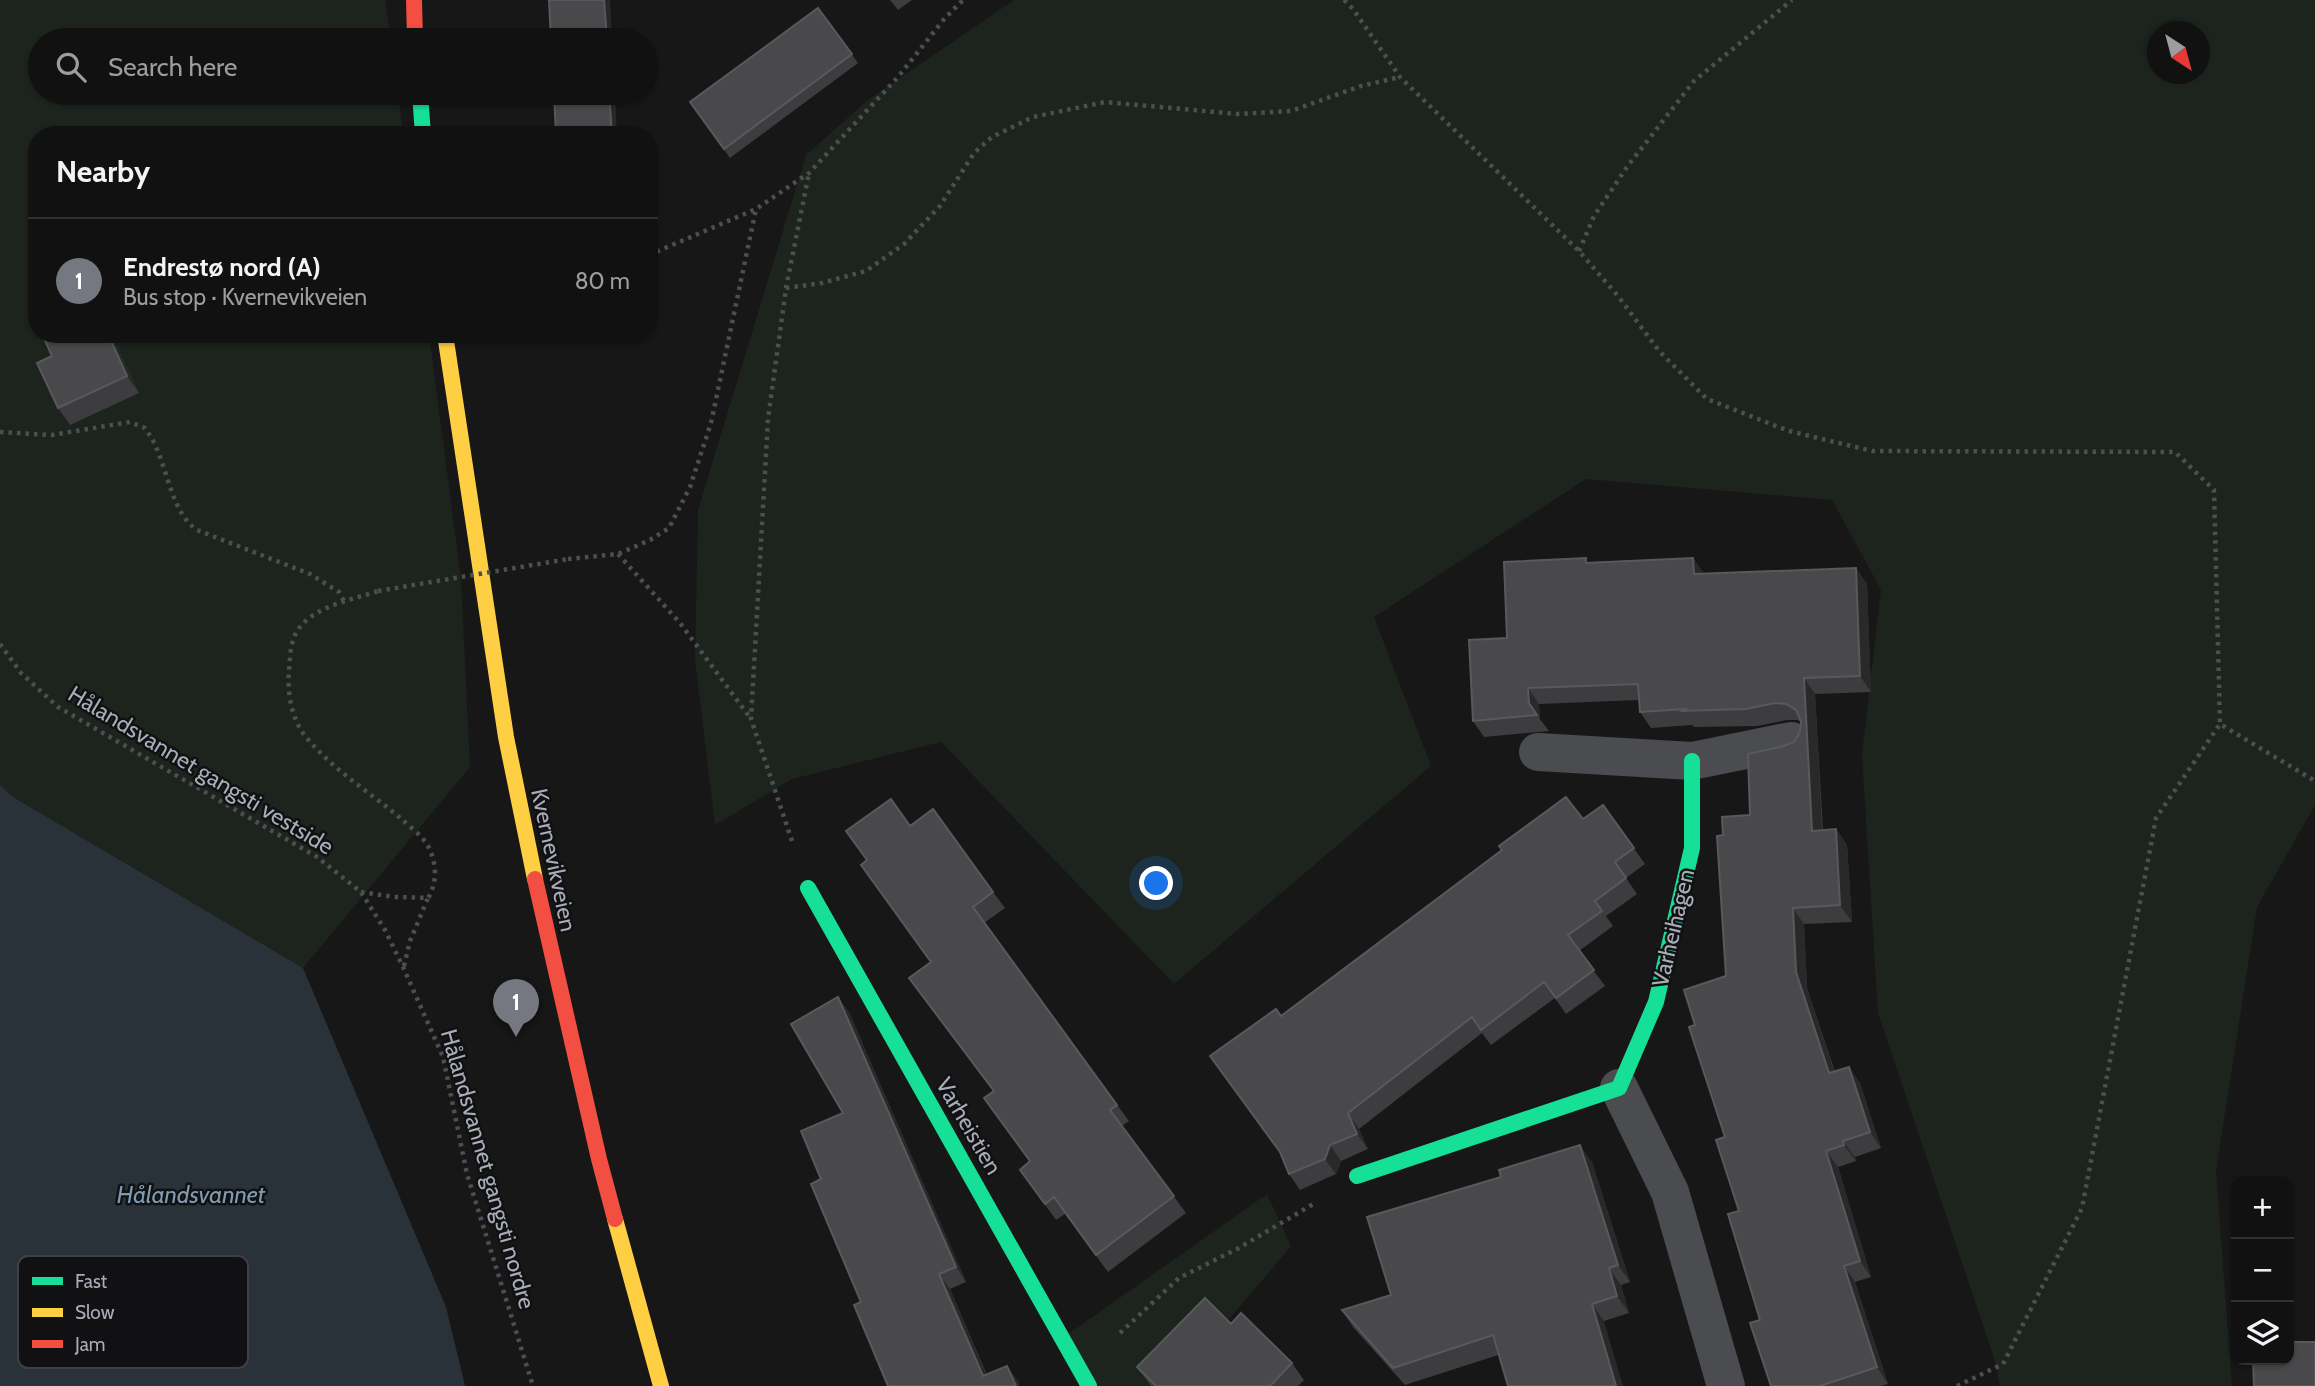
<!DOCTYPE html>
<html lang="en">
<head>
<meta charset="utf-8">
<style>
	body { margin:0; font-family:Cabin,sans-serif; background:#1a1a1a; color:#f1f3f6 }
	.controls { position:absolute; right:21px; bottom:21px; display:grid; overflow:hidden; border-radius:14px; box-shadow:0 2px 5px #0004 }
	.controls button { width:63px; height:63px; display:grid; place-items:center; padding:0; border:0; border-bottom:2px solid #303131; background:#111; color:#f1f3f6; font:35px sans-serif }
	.compass { position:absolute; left:2147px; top:21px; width:63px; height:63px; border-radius:50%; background:#111; box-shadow:0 2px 5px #0004; rotate:144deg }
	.you { position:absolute; left:1157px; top:884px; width:24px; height:24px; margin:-18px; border:5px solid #fff; border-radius:50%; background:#1a73e8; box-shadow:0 0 0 10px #1a73e833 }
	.badge { display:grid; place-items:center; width:46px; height:46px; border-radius:50%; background:#757880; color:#fff; font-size:23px; font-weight:700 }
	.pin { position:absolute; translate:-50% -58px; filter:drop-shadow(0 2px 4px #0008) }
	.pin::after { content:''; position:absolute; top:37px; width:24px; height:21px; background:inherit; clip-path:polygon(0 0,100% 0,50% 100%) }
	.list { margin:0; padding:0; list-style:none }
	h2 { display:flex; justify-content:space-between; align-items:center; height:91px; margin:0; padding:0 28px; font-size:30px }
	h2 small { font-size:23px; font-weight:400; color:#9c9d9f }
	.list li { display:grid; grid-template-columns:46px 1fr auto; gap:21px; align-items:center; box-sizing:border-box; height:126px; padding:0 28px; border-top:2px solid #303131 }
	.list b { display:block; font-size:26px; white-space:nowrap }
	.list p { margin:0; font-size:23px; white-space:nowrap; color:#9c9d9f }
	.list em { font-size:23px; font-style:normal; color:#9c9d9f }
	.icon { flex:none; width:38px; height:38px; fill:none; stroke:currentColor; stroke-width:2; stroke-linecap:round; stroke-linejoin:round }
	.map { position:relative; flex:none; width:2315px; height:1386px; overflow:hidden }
	.search { position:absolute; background:#111; box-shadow:0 2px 5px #0004; left:28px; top:28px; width:630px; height:77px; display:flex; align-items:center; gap:18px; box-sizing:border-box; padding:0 24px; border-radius:38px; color:#9c9d9f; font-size:26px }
	.panel { position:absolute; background:#111; box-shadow:0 2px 5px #0004; left:28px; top:126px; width:630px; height:217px; border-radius:28px }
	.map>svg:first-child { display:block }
	.green { fill:#1d241e; fill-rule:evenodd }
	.water { fill:#2a3239 }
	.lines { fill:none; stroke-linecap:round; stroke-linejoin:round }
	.path { stroke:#4d4e52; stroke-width:4.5; stroke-dasharray:3.5 5; stroke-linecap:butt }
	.street { stroke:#4b4c50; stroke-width:38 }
	.fast { stroke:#16e098; stroke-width:16 }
	.slow { stroke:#ffcf43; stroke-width:16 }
	.jam { stroke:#f24e42; stroke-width:16 }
	.path-bridge { stroke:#4d4e52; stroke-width:4.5; stroke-dasharray:3.5 5; stroke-linecap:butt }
	.wall { fill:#3d3d3f }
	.shaded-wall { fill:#29292a }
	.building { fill:#49494c; stroke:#58595d; stroke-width:2 }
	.labels { text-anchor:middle; stroke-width:5; stroke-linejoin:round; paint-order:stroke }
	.street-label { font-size:23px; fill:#a8adb8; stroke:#111113 }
	.water-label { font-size:24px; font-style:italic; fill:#7f9bb3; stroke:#111113 }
	.key { fill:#111113; stroke:#3e4045; stroke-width:2 }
	.key-label { font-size:19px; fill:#a8adb8 }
</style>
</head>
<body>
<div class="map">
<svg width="2315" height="1386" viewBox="0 0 2315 1386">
	<rect width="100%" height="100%" fill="#171717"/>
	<!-- green -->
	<path class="green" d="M 0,0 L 385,0 L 391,40 L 40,40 L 40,93 L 398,93 L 403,135 L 37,135 L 37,334 L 429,334 L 461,579 L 470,767 L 303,968 L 13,797 L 0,785 Z
		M 1014,0 L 2315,0 L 2315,805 L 2257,907 L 2216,1171 L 2232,1386 L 2000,1386 L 1995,1361 L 1878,1013 L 1862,754 L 1881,590 L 1832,500 L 1586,479 L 1374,617 L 1431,766 L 1174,984 L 941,742 L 792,779 L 715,825 L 695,660 L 698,510 L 806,155 L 868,100 ZM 2158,32 L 2200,32 L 2200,74 L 2158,74 Z
		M 1267,1194 L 1291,1246 L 1226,1323 L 1150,1386 L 1087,1386 L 1064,1337 Z"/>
	<!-- water -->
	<path class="water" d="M 0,785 L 13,797 L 303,968 L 446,1307 L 465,1386 L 0,1386 Z"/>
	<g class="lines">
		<!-- path -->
		<path class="path" d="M 1344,0 L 1353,9 L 1400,77 L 1579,251 L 1618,296 L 1659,351 L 1707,399 L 1789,431 L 1872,451 L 2175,452 L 2214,490 L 2220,724 L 2315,781
			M 1579,251 L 1594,216 L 1627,167 L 1694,81 L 1792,0
			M 649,255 L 756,209 L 809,173 L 898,77 L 945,18 L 963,0
			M 786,288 L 822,283 L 866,271 L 904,244 L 940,206 L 974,153 L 992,137 L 1033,117 L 1105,102 L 1237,114 L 1291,111 L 1361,86 L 1400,77
			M 0,432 L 52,435 L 130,422 L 145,428 C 149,434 153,440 156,447 C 168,473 173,514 197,530 L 310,574 L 339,592 L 345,603
			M 618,554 L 680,623 L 751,719
			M 568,559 L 618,554 L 650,540 L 669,528 L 690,487 L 711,423 L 756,209
			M 0,644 L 21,673 L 58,707 L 317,857 L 361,892 L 385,930 L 403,967 L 443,1057 L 467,1174 L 533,1386
			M 792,841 L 751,719 L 768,419 L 786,288 L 809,173
			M 361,892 L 394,897 L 428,898 C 437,884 437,864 429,848 C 423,836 409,826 399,817 C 368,791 332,769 306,737 C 292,720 287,694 289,671 C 290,659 290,646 295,635 C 308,607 352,600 378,591
			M 404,966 L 410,941 L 428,898
			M 1120,1333 L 1179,1278 L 1237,1249 L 1315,1203
			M 1957,1386 L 2003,1364 L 2082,1208 L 2156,818 L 2220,724"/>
		<!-- street -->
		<path class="street" d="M 1538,752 L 1692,761 L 1791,741
			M 1619,1088 L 1670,1192 L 1726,1386"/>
		<!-- fast -->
		<path class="fast" d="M 420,93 L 423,135
			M 808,888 L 1089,1386
			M 1357,1176 L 1619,1088 L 1656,1002 L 1692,848 L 1692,761"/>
		<!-- slow -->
		<path class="slow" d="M 445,334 L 506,737 L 535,879
			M 615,1219 L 661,1386"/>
		<!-- jam -->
		<path class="jam" d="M 414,0 L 415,40
			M 535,879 L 599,1159 L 615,1219"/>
		<!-- path-bridge -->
		<path class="path-bridge" d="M 378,591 L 568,559"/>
	</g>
	<!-- wall -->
	<path class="wall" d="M 890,0 L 912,0 L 898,10 Z
		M 818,8 L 858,63 L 730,158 L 690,102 Z
		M 111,334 L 139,393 L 70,425 L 58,408 Z
		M 1693,558 L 1704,574 L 1856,568 L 1867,584 L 1871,692 L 1815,694 L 1823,830 L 1836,829 L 1847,845 L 1852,922 L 1804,924 L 1807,988 L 1835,1072 L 1849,1067 L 1860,1083 L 1881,1148 L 1855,1157 L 1856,1161 L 1838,1167 L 1871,1277 L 1855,1282 L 1888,1384 L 1881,1386 L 1771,1386 L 1760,1320 L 1725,1137 L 1695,1025 L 1726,976 L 1723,835 L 1750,815 L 1784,746 L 1794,742 L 1800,732 L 1801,722 L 1797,720 L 1787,720 L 1757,726 L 1694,727 L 1692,725 L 1651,728 L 1640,712 L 1639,700 L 1539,704 L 1540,719 L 1549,731 L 1484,737 L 1473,721 L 1589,562 Z
		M 1603,805 L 1645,864 L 1626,878 L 1637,894 L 1606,916 L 1613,926 L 1579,951 L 1605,986 L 1566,1014 L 1555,998 L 1491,1045 L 1482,1033 L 1359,1129 L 1368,1149 L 1341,1161 L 1336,1174 L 1300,1190 L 1289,1174 L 1281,1016 L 1583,819 Z
		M 910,826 L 993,892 L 1005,908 L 984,923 L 1129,1121 L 1122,1126 L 1186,1213 L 1108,1272 L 1065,1214 L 1056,1220 L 1020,1170 L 1030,1161 L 984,1098 L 993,1091 L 909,978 L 931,962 Z
		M 849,1012 L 966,1282 L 950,1289 L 987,1375 L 1018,1381 L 888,1386 L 821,1179 L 843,1113 Z
		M 1592,1162 L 1630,1282 L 1621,1285 L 1629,1313 L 1405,1385 L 1353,1327 L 1342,1310 L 1391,1295 Z
		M 1231,1324 L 1292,1363 L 1304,1380 L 1298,1386 L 1151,1386 L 1137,1367 Z"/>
	<!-- shaded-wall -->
	<path class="shaded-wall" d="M 604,0 L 610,0 L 612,40 L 607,40 Z
		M 609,93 L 615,93 L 617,135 L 612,135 Z
		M 108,334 L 111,334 L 139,393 L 127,376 Z
		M 1693,558 L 1705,575 L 1694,574 Z
		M 1856,568 L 1867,584 L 1871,692 L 1860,676 Z
		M 1804,678 L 1815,694 L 1823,847 L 1812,831 Z
		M 1528,688 L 1539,704 L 1540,719 L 1529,703 Z
		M 1836,829 L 1847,845 L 1852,922 L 1840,905 Z
		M 1793,908 L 1804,924 L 1807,988 L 1840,1090 L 1829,1073 L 1796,972 Z
		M 838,997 L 849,1012 L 966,1282 L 956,1267 Z
		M 1849,1067 L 1860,1083 L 1881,1148 L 1870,1132 Z
		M 1348,1113 L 1359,1129 L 1368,1149 L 1357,1134 Z
		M 1843,1141 L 1855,1157 L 1856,1161 L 1844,1145 Z
		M 1330,1145 L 1341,1161 L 1336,1174 L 1325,1159 Z
		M 1580,1145 L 1592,1162 L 1630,1282 L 1618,1265 Z
		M 1826,1151 L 1838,1167 L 1871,1277 L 1860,1261 Z
		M 1844,1266 L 1855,1282 L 1888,1384 L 1877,1367 Z
		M 1609,1268 L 1621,1285 L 1629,1313 L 1617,1296 Z
		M 939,1274 L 950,1289 L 991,1386 L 983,1376 Z
		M 1592,1304 L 1604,1321 L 1623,1386 L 1616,1386 Z
		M 1007,1366 L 1018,1381 L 1020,1386 L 1016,1386 Z"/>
	<!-- building -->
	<path class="building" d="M 549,0 L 604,0 L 607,40 L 551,40 Z
		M 818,8 L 852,54 L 724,149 L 690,102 Z
		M 554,93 L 609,93 L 612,135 L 556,135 Z
		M 42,334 L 108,334 L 127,376 L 58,408 L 37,363 L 52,356 Z
		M 1586,558 L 1586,563 L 1693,558 L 1694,574 L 1856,568 L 1860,676 L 1804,678 L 1812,831 L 1836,829 L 1840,905 L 1793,908 L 1796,972 L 1829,1073 L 1849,1067 L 1870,1132 L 1843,1141 L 1844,1145 L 1826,1151 L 1860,1261 L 1844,1266 L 1877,1367 L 1820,1386 L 1771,1386 L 1750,1323 L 1760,1320 L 1728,1214 L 1739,1211 L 1716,1140 L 1725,1137 L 1689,1027 L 1695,1025 L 1684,990 L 1726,976 L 1717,836 L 1723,835 L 1722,817 L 1750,815 L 1748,754 L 1784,746 L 1794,742 L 1800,732 L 1801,721 L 1796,710 L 1786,704 L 1775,703 L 1746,709 L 1682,711 L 1685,709 L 1640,712 L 1638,684 L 1528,688 L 1529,703 L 1537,715 L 1473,721 L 1469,640 L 1507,638 L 1504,562 Z
		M 1566,797 L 1583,819 L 1603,805 L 1634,848 L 1615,862 L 1626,878 L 1595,901 L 1602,911 L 1568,935 L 1594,970 L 1556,998 L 1544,982 L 1481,1030 L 1472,1017 L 1348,1113 L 1357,1134 L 1330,1145 L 1325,1159 L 1289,1174 L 1280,1152 L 1210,1056 L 1276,1009 L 1281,1016 L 1502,850 L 1499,846 Z
		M 891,799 L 910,826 L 933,809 L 993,892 L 973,907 L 1117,1105 L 1110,1110 L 1174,1196 L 1096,1255 L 1054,1197 L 1045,1204 L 1020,1170 L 1030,1161 L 984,1098 L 994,1091 L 909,978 L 931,962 L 861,865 L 867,860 L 846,831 Z
		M 838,997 L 956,1267 L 939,1274 L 983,1376 L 1007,1366 L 1016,1386 L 888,1386 L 854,1305 L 861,1302 L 811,1184 L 821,1179 L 801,1131 L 843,1113 L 791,1024 Z
		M 1580,1145 L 1618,1265 L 1609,1268 L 1617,1296 L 1592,1304 L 1616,1386 L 1508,1386 L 1493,1335 L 1393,1368 L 1342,1310 L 1391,1295 L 1367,1217 L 1501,1177 L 1499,1170 Z
		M 1205,1298 L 1231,1324 L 1241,1313 L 1292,1363 L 1270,1386 L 1156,1386 L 1137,1367 Z
		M 2289,1342 L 2315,1342 L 2315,1386 L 2254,1386 L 2253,1360 L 2289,1360 Z"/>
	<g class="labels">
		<!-- street labels -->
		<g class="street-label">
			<text transform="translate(201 770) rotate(31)" y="8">Hålandsvannet gangsti vestside</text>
			<text transform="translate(554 860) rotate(78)" y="8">Kvernevikveien</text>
			<text transform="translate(1673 928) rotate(-77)" y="8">Varheihagen</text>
			<text transform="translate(969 1126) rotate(60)" y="8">Varheistien</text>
			<text transform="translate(488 1169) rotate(74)" y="8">Hålandsvannet gangsti nordre</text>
		</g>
		<!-- water labels -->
		<g class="water-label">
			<text x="191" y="1203">Hålandsvannet</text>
		</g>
	</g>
	<!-- legend -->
	<rect x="18" y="1256" width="230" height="112" rx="10" class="key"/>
	<rect x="32" y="1277" width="31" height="8" fill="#16e098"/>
	<rect x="32" y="1308" width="31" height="9" fill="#ffcf43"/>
	<rect x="32" y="1340" width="31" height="8" fill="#f24e42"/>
	<g class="key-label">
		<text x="75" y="1288">Fast</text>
		<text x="75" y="1319">Slow</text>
		<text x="75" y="1351">Jam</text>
	</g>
</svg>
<div class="controls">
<button>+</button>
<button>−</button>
<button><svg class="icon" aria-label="layers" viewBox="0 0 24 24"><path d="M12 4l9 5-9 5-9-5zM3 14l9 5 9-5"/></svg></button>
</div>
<svg class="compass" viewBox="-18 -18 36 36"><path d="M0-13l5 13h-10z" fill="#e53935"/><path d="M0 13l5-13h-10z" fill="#9c9d9f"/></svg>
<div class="you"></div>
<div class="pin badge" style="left:516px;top:1037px">1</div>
<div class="search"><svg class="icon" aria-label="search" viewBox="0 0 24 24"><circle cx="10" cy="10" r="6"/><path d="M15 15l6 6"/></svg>Search here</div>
<section class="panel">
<h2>Nearby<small></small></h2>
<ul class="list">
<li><span class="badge">1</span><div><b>Endrestø nord (A)</b><p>Bus stop · Kvernevikveien</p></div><em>80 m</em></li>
</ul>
</section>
</div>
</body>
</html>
